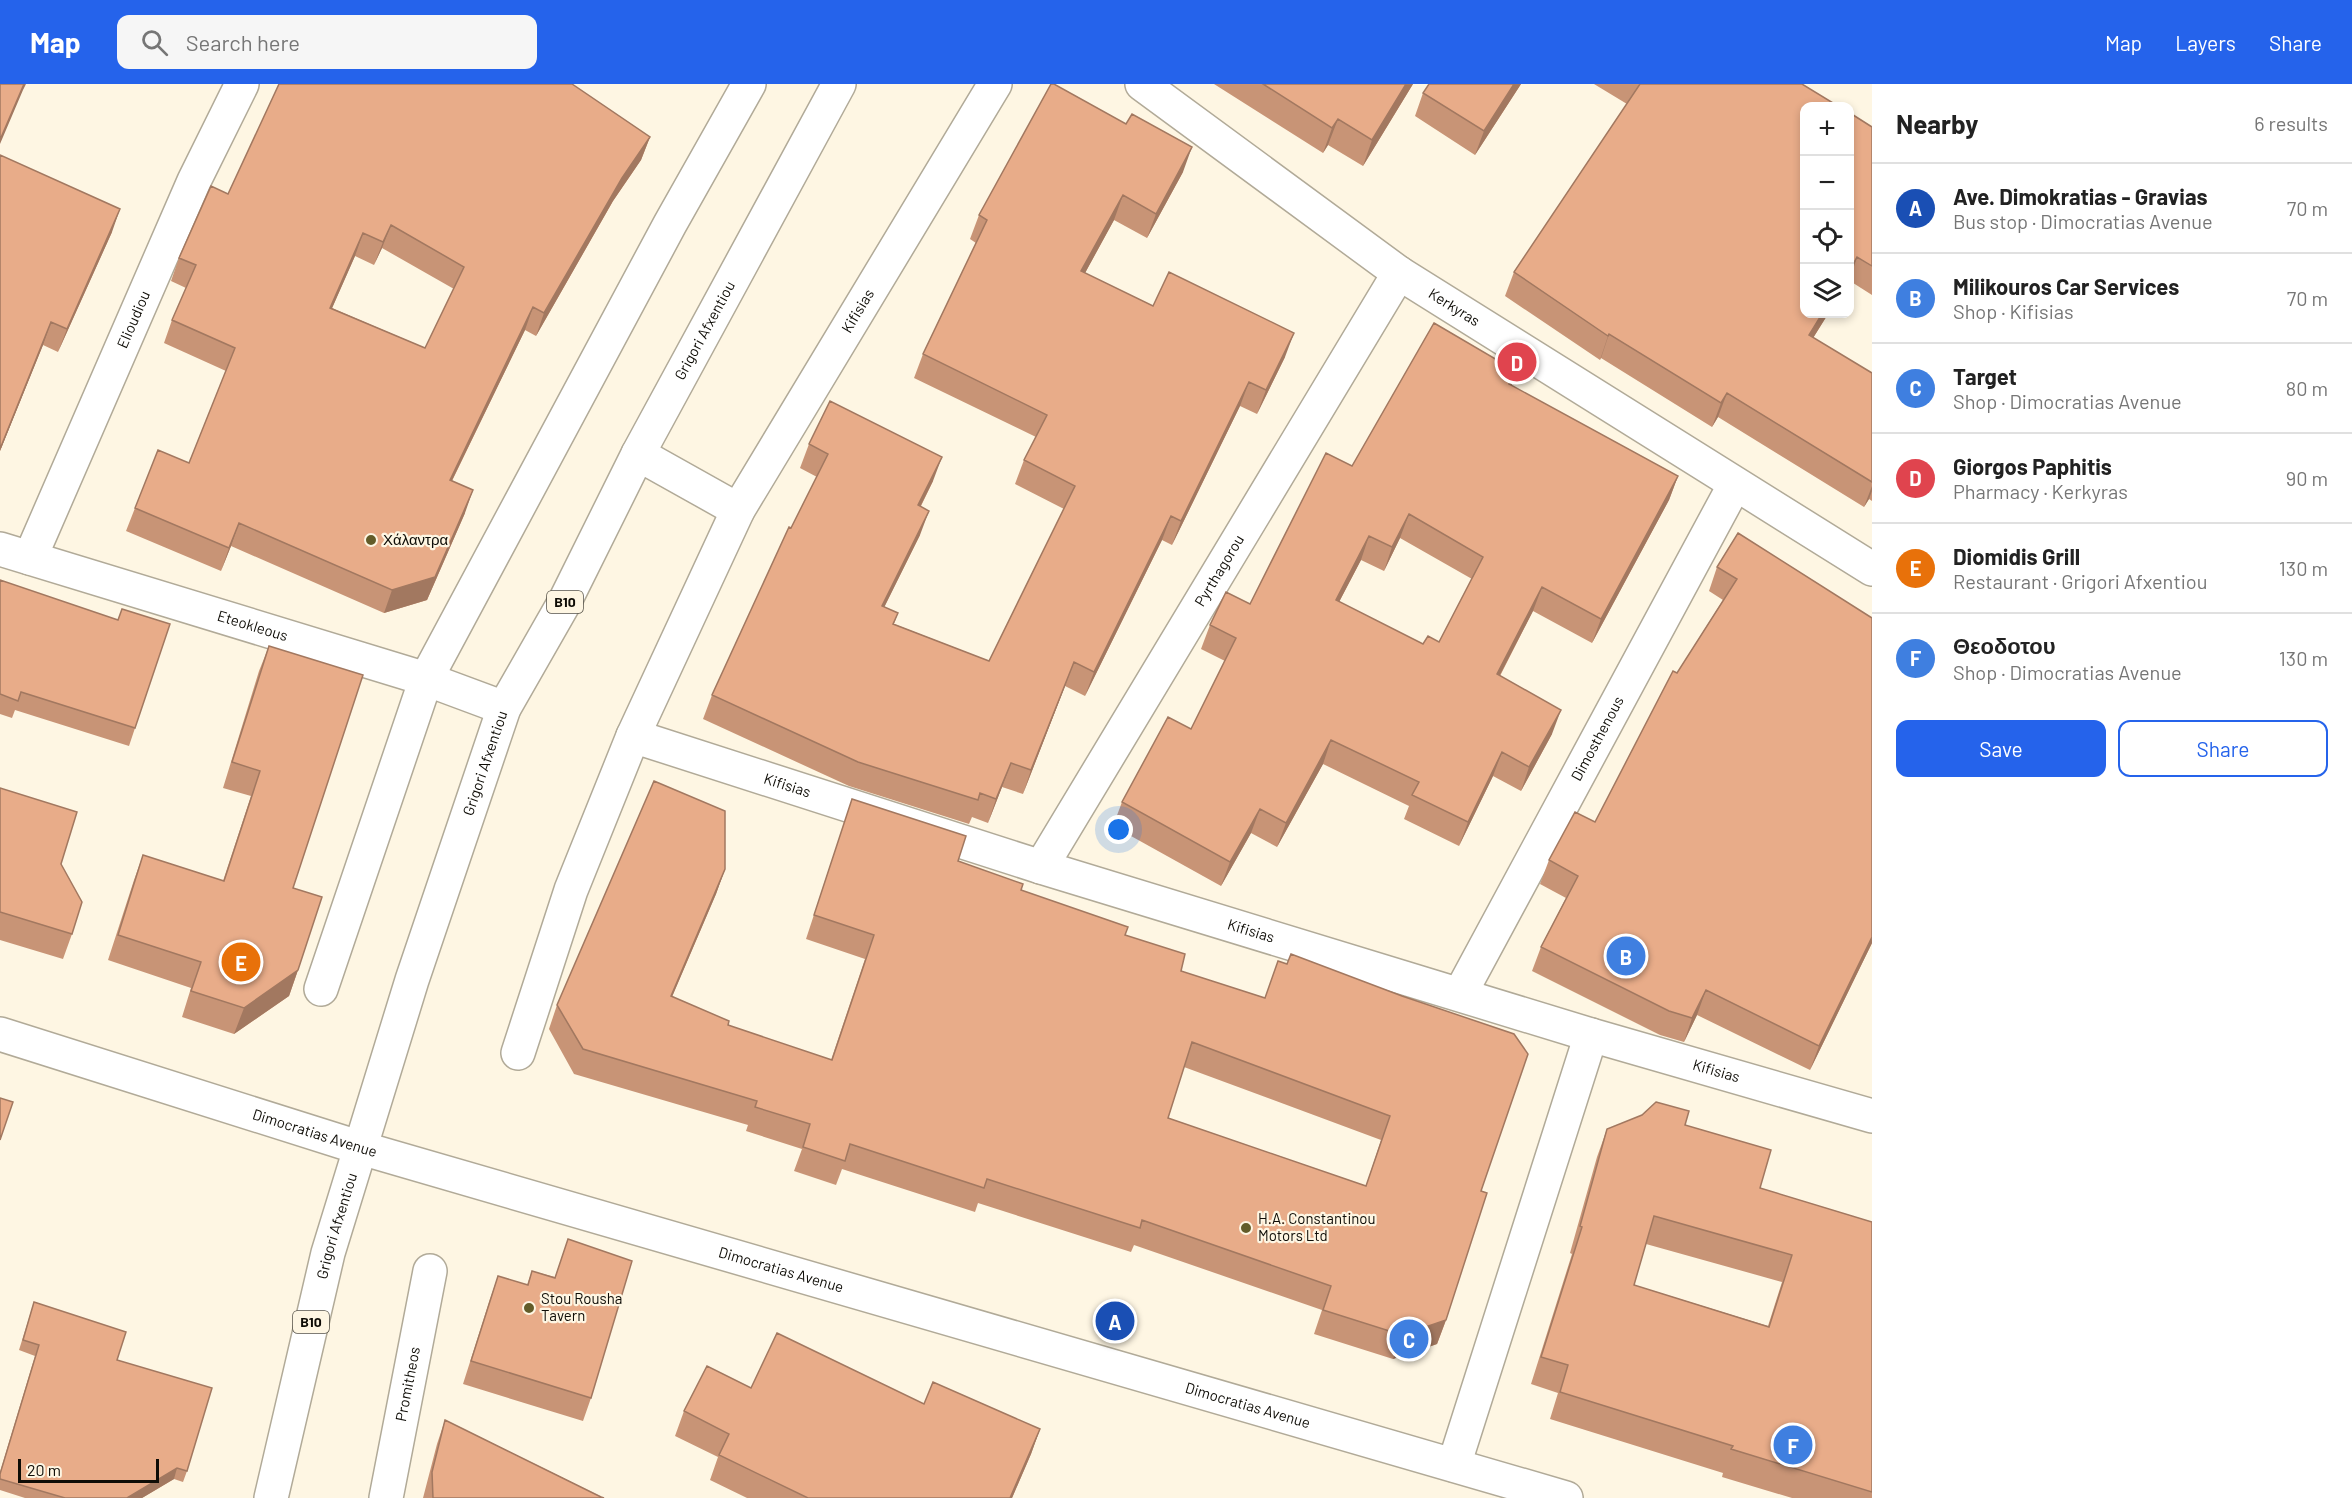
<!DOCTYPE html>
<html lang="en">
<head>
<meta charset="utf-8">
<style>
	body { margin:0; font-family:Barlow,sans-serif; background:#f6f6f6; color:#222 }
	.controls { position:absolute; right:18px; top:18px; display:grid; overflow:hidden; border-radius:12px; box-shadow:0 3px 9px #0003 }
	.controls button { width:54px; height:54px; display:grid; place-items:center; padding:0; border:0; border-bottom:2px solid #e0e0e0; background:#fff; color:#222; font:30px sans-serif }
	.scale { position:absolute; left:18px; bottom:15px; width:141px; box-sizing:border-box; padding-left:6px; border:3px solid #0e0c06; border-top:0; font-size:16px; line-height:21px; white-space:nowrap; color:#0e0c06; -webkit-text-stroke:4px #fef6e3; paint-order:stroke }
	.you { position:absolute; left:1119px; top:746px; width:21px; height:21px; margin:-15px; border:4px solid #fff; border-radius:50%; background:#1a73e8; box-shadow:0 0 0 9px #1a73e833 }
	.badge { display:grid; place-items:center; width:39px; height:39px; border-radius:50%; background:#2563eb; color:#fff; font-size:20px; font-weight:700 }
	.pin { position:absolute; translate:-50% -50%; border:3px solid #fff; box-shadow:0 2px 6px #0006 }
	.list { margin:0; padding:0; list-style:none }
	h2 { display:flex; justify-content:space-between; align-items:center; height:78px; margin:0; padding:0 24px; font-size:26px }
	h2 small { font-size:20px; font-weight:400; color:#767676 }
	.list li { display:grid; grid-template-columns:39px 1fr auto; gap:18px; align-items:center; box-sizing:border-box; height:90px; padding:0 24px; border-top:2px solid #e0e0e0 }
	.list b { display:block; font-size:22px; white-space:nowrap }
	.list p { margin:0; font-size:20px; white-space:nowrap; color:#767676 }
	.list em { font-size:20px; font-style:normal; color:#767676 }
	.actions { display:flex; gap:12px; padding:18px 24px }
	.actions a { flex:1; padding:14px 0; border:2px solid #2563eb; border-radius:12px; text-align:center; font-size:21px; color:#2563eb }
	.actions .main { background:#2563eb; color:#fff }
	.icon { flex:none; width:33px; height:33px; fill:none; stroke:currentColor; stroke-width:2; stroke-linecap:round; stroke-linejoin:round }
	.map { position:relative; flex:none; width:1872px; height:1414px; overflow:hidden }
	header { display:flex; align-items:center; gap:36px; box-sizing:border-box; height:84px; padding:0 30px; background:#2563eb; color:#fff }
	header strong { font-size:28px }
	nav { display:flex; gap:33px; margin-inline-start:auto; font-size:21px }
	.search { width:420px; height:54px; background:#f6f6f6; display:flex; align-items:center; gap:15px; box-sizing:border-box; padding:0 21px; border-radius:12px; color:#767676; font-size:22px }
	main { display:flex }
	aside { flex:1; background:#fff }
	.map>svg:first-child { display:block }
	.lines { fill:none; stroke-linecap:round; stroke-linejoin:round }
	.street-casing { stroke:#b1aa98; stroke-width:36 }
	.secondary-casing { stroke:#b1aa98; stroke-width:36 }
	.primary-casing { stroke:#b1aa98; stroke-width:36 }
	.street { stroke:#fff; stroke-width:33 }
	.secondary { stroke:#fff; stroke-width:33 }
	.primary { stroke:#fff; stroke-width:33 }
	.wall { fill:#c89476; fill-rule:evenodd }
	.shaded-wall { fill:#a27860 }
	.building { fill:#e8ac89; stroke:#a27860; stroke-width:1.5; fill-rule:evenodd }
	.poi-dot { fill:#635c29; stroke:#fef6e3; stroke-width:2 }
	.labels { text-anchor:middle; stroke-width:4.5; stroke-linejoin:round; paint-order:stroke }
	.shield { fill:#fef6e3; stroke:#565248; stroke-width:1.5 }
	.shield-label { font-size:14px; font-weight:bold; fill:#0e0c06 }
	.street-label { font-size:15px; fill:#0e0c06; stroke:#fef6e3 }
	.poi-label { font-size:15px; fill:#0e0c06; stroke:#fef6e3; text-anchor:start }
</style>
</head>
<body>
<header>
<strong>Map</strong>
<div class="search"><svg class="icon" aria-label="search" viewBox="0 0 24 24"><circle cx="10" cy="10" r="6"/><path d="M15 15l6 6"/></svg>Search here</div>
<nav><a>Map</a><a>Layers</a><a>Share</a></nav>
</header>
<main>
<div class="map">
<svg width="1872" height="1414" viewBox="0 0 1872 1414">
	<rect width="100%" height="100%" fill="#fef6e3"/>
	<g class="lines">
		<defs>
			<g id="street">
				<path id="s1" d="M 1142,0 L 1399,189 L 1872,485"/>
				<path d="M 638,370 L 738,426"/>
				<path id="s2" d="M 0,465 L 426,595 L 504,624"/>
				<path id="s3" d="M 30,474 L 194,97 L 242,0"/>
				<path id="s4" d="M 633,652 L 1041,783 L 1591,951 L 1872,1032"/>
				<path id="s5" d="M 1041,783 L 1399,189"/>
				<path d="M 321,905 L 426,595 L 670,140 L 749,0"/>
				<path id="s6" d="M 1460,910 L 1735,400"/>
				<path id="s7" d="M 518,969 L 571,806 L 633,652 L 738,426 L 995,0"/>
				<path d="M 1454,1381 L 1591,951"/>
				<path id="s8" d="M 386,1414 L 430,1187"/>
			</g>
			<g id="secondary">
				<path id="s9" d="M 0,950 L 361,1064 L 1566,1414"/>
			</g>
			<g id="primary">
				<path id="s10" d="M 271,1414 L 328,1169 L 412,896 L 504,624 L 564,519 L 638,370 L 839,0"/>
			</g>
		</defs>
		<!-- street casing -->
		<use href="#street" class="street-casing"/>
		<!-- secondary casing -->
		<use href="#secondary" class="secondary-casing"/>
		<!-- primary casing -->
		<use href="#primary" class="primary-casing"/>
		<!-- street -->
		<use href="#street" class="street"/>
		<!-- secondary -->
		<use href="#secondary" class="secondary"/>
		<!-- primary -->
		<use href="#primary" class="primary"/>
	</g>
	<!-- wall -->
	<path class="wall" d="M 1214,0 L 1413,0 L 1363,82 L 1328,61 L 1323,69 Z
		M 1521,0 L 1475,71 L 1415,32 L 1423,9 Z
		M 1594,0 L 1802,0 L 1804,230 L 1828,230 L 1813,254 L 1872,289 L 1872,417 L 1869,415 L 1864,423 L 1718,333 L 1712,343 L 1601,274 L 1600,276 L 1505,212 L 1514,188 L 1627,20 Z
		M 1850,29 L 1872,43 L 1872,211 L 1850,197 Z
		M 650,53 L 641,76 L 613,117 L 536,252 L 525,246 L 452,397 L 465,429 L 427,516 L 384,529 L 231,462 L 221,487 L 126,447 L 135,424 L 189,379 L 226,287 L 164,259 L 172,236 L 186,204 L 171,197 L 179,174 L 228,110 ZM 382,164 L 454,205 L 425,264 L 332,224 L 355,172 L 374,181 Z
		M 0,71 L 112,148 L 58,268 L 43,261 L 0,367 Z
		M 1183,88 L 1147,154 L 1114,136 L 1085,189 L 1153,222 L 1285,273 L 1257,330 L 1240,322 L 1172,461 L 1162,456 L 1085,612 L 1065,602 L 1023,710 L 1002,703 L 988,739 L 972,733 L 969,740 L 849,702 L 703,635 L 712,611 L 817,393 L 800,384 L 809,360 L 933,397 L 921,422 L 920,451 L 884,523 L 898,529 L 894,540 L 989,577 L 1064,425 L 1015,400 L 1024,376 L 1036,353 L 914,294 L 923,270 L 976,159 L 970,155 L 979,131 Z
		M 1516,287 L 1511,302 L 1678,392 L 1669,416 L 1592,559 L 1533,527 L 1500,592 L 1552,650 L 1521,707 L 1493,692 L 1459,762 L 1404,735 L 1409,722 L 1323,680 L 1277,763 L 1251,749 L 1221,802 L 1113,742 L 1122,718 L 1191,645 L 1225,577 L 1201,565 L 1210,541 L 1250,520 L 1352,382 ZM 1400,454 L 1472,495 L 1439,558 L 1423,560 L 1339,518 L 1361,476 L 1384,487 Z
		M 1738,449 L 1872,859 L 1810,986 L 1697,931 L 1684,958 L 1660,951 L 1532,887 L 1541,863 L 1566,814 L 1540,800 L 1549,776 L 1595,738 L 1677,589 L 1723,516 L 1709,507 L 1717,483 Z
		M 0,496 L 135,644 L 129,662 L 15,626 L 12,634 L 0,630 Z
		M 269,562 L 293,804 L 298,886 L 289,912 L 234,950 L 182,933 L 191,904 L 108,876 L 134,796 L 143,771 L 223,797 L 251,712 L 223,704 L 259,587 Z
		M 0,704 L 61,780 L 72,850 L 63,875 L 0,856 Z
		M 852,715 L 958,777 L 1021,806 L 1125,851 L 1181,887 L 1265,914 L 1481,1107 L 1446,1236 L 1437,1260 L 1393,1275 L 1314,1250 L 1322,1226 L 1134,1161 L 1131,1168 L 978,1119 L 975,1128 L 842,1085 L 836,1101 L 794,1087 L 802,1065 L 746,1047 L 748,1041 L 574,990 L 549,945 L 557,921 L 725,785 L 716,810 L 672,913 L 728,941 L 831,976 L 865,875 L 806,855 ZM 1184,983 L 1381,1056 L 1366,1102 L 1168,1034 Z
		M 1685,1041 L 1760,1104 L 1872,1138 L 1872,1414 L 1792,1414 L 1722,1393 L 1723,1389 L 1550,1335 L 1558,1309 L 1531,1300 L 1572,1170 L 1570,1169 L 1597,1073 L 1607,1045 ZM 1646,1160 L 1782,1198 L 1768,1242 L 1634,1201 Z
		M 568,1155 L 591,1314 L 583,1337 L 463,1300 L 490,1215 L 498,1192 L 527,1201 L 532,1187 L 555,1193 Z
		M 34,1218 L 117,1276 L 187,1387 L 183,1398 L 174,1395 L 142,1414 L 25,1414 L 0,1406 L 0,1388 L 35,1272 L 19,1266 Z
		M 751,1304 L 924,1320 L 1040,1345 L 1031,1370 L 1012,1414 L 747,1414 L 710,1396 L 718,1373 L 675,1352 L 684,1327 Z
		M 445,1336 L 604,1414 L 423,1414 L 437,1360 Z"/>
	<!-- shaded-wall -->
	<path class="shaded-wall" d="M 24,0 L 26,0 L 23,6 L 0,60 L 0,56 Z
		M 1406,0 L 1413,0 L 1363,82 L 1372,56 Z
		M 1514,0 L 1521,0 L 1475,71 L 1484,47 Z
		M 1338,35 L 1328,61 L 1323,69 L 1332,44 Z
		M 650,53 L 641,76 L 613,117 L 536,252 L 544,229 L 622,94 Z
		M 1192,63 L 1183,88 L 1147,154 L 1156,130 Z
		M 1123,111 L 1114,136 L 1073,211 L 1081,187 Z
		M 120,125 L 112,148 L 58,268 L 67,245 Z
		M 391,141 L 382,164 L 374,181 L 383,158 Z
		M 363,149 L 355,172 L 322,247 L 330,224 Z
		M 1857,173 L 1850,195 L 1850,186 Z
		M 533,223 L 525,246 L 441,419 L 450,396 Z
		M 1822,230 L 1828,230 L 1800,275 L 1809,251 Z
		M 51,238 L 43,261 L 0,367 L 0,365 Z
		M 1294,249 L 1285,273 L 1257,330 L 1266,306 Z
		M 1609,250 L 1601,274 L 1600,276 L 1608,252 Z
		M 1516,287 L 1508,311 L 1509,300 Z
		M 1249,298 L 1240,322 L 1172,461 L 1181,437 Z
		M 1727,309 L 1718,333 L 1712,343 L 1721,319 Z
		M 942,373 L 933,397 L 909,445 L 918,421 Z
		M 1678,392 L 1669,416 L 1592,559 L 1601,535 Z
		M 1872,402 L 1872,407 L 1869,415 L 1864,423 Z
		M 473,406 L 465,429 L 427,516 L 384,529 L 392,506 Z
		M 929,427 L 920,451 L 873,546 L 882,522 Z
		M 1409,430 L 1400,454 L 1384,487 L 1392,463 Z
		M 1171,432 L 1162,456 L 1085,612 L 1094,588 Z
		M 239,439 L 231,462 L 221,487 L 229,464 Z
		M 1369,452 L 1361,476 L 1327,541 L 1336,516 Z
		M 1542,503 L 1533,527 L 1488,614 L 1497,590 Z
		M 1074,578 L 1065,602 L 1023,710 L 1031,686 Z
		M 1561,626 L 1552,650 L 1521,707 L 1529,683 Z
		M 1331,656 L 1323,680 L 1277,763 L 1286,739 Z
		M 1502,668 L 1493,692 L 1459,762 L 1468,738 Z
		M 1011,679 L 1002,703 L 988,739 L 996,715 Z
		M 1260,725 L 1251,749 L 1221,802 L 1230,778 Z
		M 725,785 L 716,810 L 662,936 L 671,912 Z
		M 1872,853 L 1872,859 L 1810,986 L 1819,962 Z
		M 298,886 L 289,912 L 234,950 L 244,924 Z
		M 1706,906 L 1697,931 L 1684,958 L 1692,934 Z
		M 1446,1236 L 1437,1260 L 1393,1275 L 1402,1251 Z
		M 1040,1345 L 1031,1370 L 1012,1414 L 1010,1414 Z
		M 177,1384 L 174,1395 L 142,1414 L 127,1414 Z"/>
	<!-- building -->
	<path class="building" d="M 0,0 L 24,0 L 0,56 Z
		M 279,0 L 572,0 L 650,53 L 622,94 L 544,229 L 533,223 L 450,396 L 473,406 L 435,493 L 392,506 L 239,439 L 229,464 L 135,424 L 158,366 L 189,379 L 235,264 L 172,236 L 196,181 L 179,174 L 211,102 L 228,110 ZM 391,141 L 464,183 L 425,264 L 330,224 L 363,149 L 383,158 Z
		M 1051,0 L 1054,0 L 1126,40 L 1132,30 L 1192,63 L 1156,130 L 1123,111 L 1081,187 L 1153,222 L 1169,188 L 1294,249 L 1266,306 L 1249,298 L 1181,437 L 1171,432 L 1094,588 L 1074,578 L 1031,686 L 1011,679 L 996,715 L 980,709 L 978,716 L 858,678 L 712,611 L 789,443 L 791,444 L 828,370 L 809,360 L 830,317 L 942,373 L 918,421 L 929,427 L 882,522 L 898,529 L 893,540 L 989,577 L 1075,402 L 1024,376 L 1047,331 L 923,270 L 987,136 L 979,131 Z
		M 1263,0 L 1406,0 L 1372,56 L 1338,35 L 1332,44 Z
		M 1429,0 L 1514,0 L 1484,47 L 1423,9 Z
		M 1640,0 L 1802,0 L 1838,22 L 1804,22 L 1804,230 L 1822,230 L 1809,251 L 1872,289 L 1872,398 L 1727,309 L 1721,319 L 1609,250 L 1608,252 L 1514,188 Z
		M 1850,29 L 1872,43 L 1872,182 L 1857,173 L 1850,186 Z
		M 0,71 L 120,125 L 67,245 L 51,238 L 0,365 Z
		M 1434,239 L 1516,287 L 1509,300 L 1678,392 L 1601,535 L 1542,503 L 1497,590 L 1561,626 L 1529,683 L 1502,668 L 1468,738 L 1412,711 L 1419,698 L 1331,656 L 1286,739 L 1260,725 L 1230,778 L 1122,718 L 1168,633 L 1191,645 L 1236,554 L 1210,541 L 1226,508 L 1250,520 L 1326,369 L 1352,382 ZM 1409,430 L 1483,473 L 1439,558 L 1428,552 L 1423,560 L 1336,516 L 1369,452 L 1392,463 Z
		M 1738,449 L 1872,534 L 1872,853 L 1819,962 L 1706,906 L 1692,934 L 1669,927 L 1541,863 L 1578,792 L 1549,776 L 1575,728 L 1595,738 L 1673,587 L 1677,589 L 1737,495 L 1717,483 Z
		M 0,496 L 118,536 L 122,525 L 170,540 L 135,644 L 21,608 L 18,617 L 0,610 Z
		M 269,562 L 363,591 L 293,804 L 322,813 L 298,886 L 244,924 L 191,907 L 201,878 L 118,851 L 143,771 L 224,797 L 260,687 L 232,678 Z
		M 654,697 L 725,727 L 725,785 L 671,912 L 729,937 L 728,941 L 832,976 L 874,851 L 814,831 L 852,715 L 966,752 L 958,777 L 1023,800 L 1021,806 L 1128,843 L 1125,851 L 1185,870 L 1181,887 L 1265,914 L 1278,877 L 1287,880 L 1291,870 L 1402,912 L 1514,950 L 1528,970 L 1481,1107 L 1487,1109 L 1446,1236 L 1402,1251 L 1323,1226 L 1331,1202 L 1142,1136 L 1140,1144 L 987,1095 L 984,1104 L 850,1060 L 845,1077 L 803,1063 L 810,1040 L 755,1023 L 757,1017 L 583,965 L 557,921 ZM 1192,958 L 1390,1032 L 1366,1102 L 1168,1034 Z
		M 0,704 L 77,728 L 61,780 L 82,818 L 72,850 L 0,828 Z
		M 0,1014 L 13,1018 L 0,1056 Z
		M 1656,1018 L 1689,1027 L 1685,1041 L 1771,1066 L 1760,1104 L 1872,1138 L 1872,1408 L 1731,1365 L 1733,1362 L 1560,1308 L 1568,1281 L 1541,1273 L 1582,1143 L 1580,1142 L 1607,1045 L 1642,1031 ZM 1654,1132 L 1792,1171 L 1769,1243 L 1634,1201 Z
		M 568,1155 L 632,1177 L 591,1314 L 471,1277 L 498,1192 L 528,1201 L 532,1187 L 555,1194 Z
		M 34,1218 L 126,1248 L 117,1276 L 212,1304 L 187,1387 L 177,1384 L 127,1414 L 65,1414 L 0,1395 L 0,1390 L 39,1261 L 23,1256 Z
		M 777,1249 L 924,1320 L 933,1298 L 1040,1345 L 1010,1414 L 808,1414 L 719,1371 L 729,1350 L 684,1327 L 707,1282 L 751,1304 Z
		M 445,1336 L 601,1413 L 604,1414 L 433,1414 L 432,1388 Z"/>
	<!-- markers -->
	<g class="poi-dot">
		<circle cx="371" cy="456" r="6"/>
		<circle cx="1246" cy="1144" r="6"/>
		<circle cx="529" cy="1224" r="6"/>
	</g>
	<g class="labels">
		<!-- shield labels -->
		<g class="shield">
			<rect x="547" y="507" width="36" height="22" rx="4.5"/>
			<rect x="293" y="1227" width="36" height="22" rx="4.5"/>
		</g>
		<g class="shield-label">
			<text x="565" y="523">B10</text>
			<text x="311" y="1243">B10</text>
		</g>
		<!-- street labels -->
		<g class="street-label">
			<text dy="5" stroke="none"><textPath href="#s1" startOffset="384">Kerkyras</textPath></text>
			<text dy="5" stroke="none"><textPath href="#s7" startOffset="819">Kifisias</textPath></text>
			<text dy="5" stroke="none"><textPath href="#s3" startOffset="260">Elioudiou</textPath></text>
			<text dy="5" stroke="none"><textPath href="#s10" startOffset="1252">Grigori Afxentiou</textPath></text>
			<text dy="5" stroke="none"><textPath href="#s5" startOffset="346">Pyrthagorou</textPath></text>
			<text dy="5" stroke="none"><textPath href="#s2" startOffset="264">Eteokleous</textPath></text>
			<text dy="5" stroke="none"><textPath href="#s6" startOffset="290">Dimosthenous</textPath></text>
			<text dy="5" stroke="none"><textPath href="#s10" startOffset="766">Grigori Afxentiou</textPath></text>
			<text dy="5" stroke="none"><textPath href="#s4" startOffset="162">Kifisias</textPath></text>
			<text dy="5" stroke="none"><textPath href="#s4" startOffset="648">Kifisias</textPath></text>
			<text dy="5" stroke="none"><textPath href="#s4" startOffset="1134">Kifisias</textPath></text>
			<text dy="5" stroke="none"><textPath href="#s9" startOffset="330">Dimocratias Avenue</textPath></text>
			<text dy="5" stroke="none"><textPath href="#s10" startOffset="280">Grigori Afxentiou</textPath></text>
			<text dy="5" stroke="none"><textPath href="#s9" startOffset="816">Dimocratias Avenue</textPath></text>
			<text dy="5" stroke="none"><textPath href="#s8" startOffset="116">Promitheos</textPath></text>
			<text dy="5" stroke="none"><textPath href="#s9" startOffset="1302">Dimocratias Avenue</textPath></text>
		</g>
		<!-- poi labels -->
		<g class="poi-label">
			<text x="383" y="461">Χάλαντρα</text>
			<text x="1258" y="1140">H.A. Constantinou<tspan x="1258" dy="17">Motors Ltd</tspan></text>
			<text x="541" y="1220">Stou Rousha<tspan x="541" dy="17">Tavern</tspan></text>
		</g>
	</g>
</svg>
<div class="controls">
<button>+</button>
<button>−</button>
<button><svg class="icon" aria-label="locate" viewBox="0 0 24 24"><circle cx="12" cy="12" r="6"/><path d="M12 2v4M12 18v4M2 12h4M18 12h4"/></svg></button>
<button><svg class="icon" aria-label="layers" viewBox="0 0 24 24"><path d="M12 4l9 5-9 5-9-5zM3 14l9 5 9-5"/></svg></button>
</div>
<div class="scale">20 m</div>
<div class="you"></div>
<div class="pin badge" style="left:1115px;top:1237px;background:#1a4fb4">A</div>
<div class="pin badge" style="left:1626px;top:872px;background:#3f7fe0">B</div>
<div class="pin badge" style="left:1409px;top:1255px;background:#3f7fe0">C</div>
<div class="pin badge" style="left:1517px;top:278px;background:#e0444e">D</div>
<div class="pin badge" style="left:241px;top:878px;background:#e8710a">E</div>
<div class="pin badge" style="left:1793px;top:1361px;background:#3f7fe0">F</div>
</div>
<aside>
<h2>Nearby<small>6 results</small></h2>
<ul class="list">
<li><span class="badge" style="background:#1a4fb4">A</span><div><b>Ave. Dimokratias - Gravias</b><p>Bus stop · Dimocratias Avenue</p></div><em>70 m</em></li>
<li><span class="badge" style="background:#3f7fe0">B</span><div><b>Milikouros Car Services</b><p>Shop · Kifisias</p></div><em>70 m</em></li>
<li><span class="badge" style="background:#3f7fe0">C</span><div><b>Target</b><p>Shop · Dimocratias Avenue</p></div><em>80 m</em></li>
<li><span class="badge" style="background:#e0444e">D</span><div><b>Giorgos Paphitis</b><p>Pharmacy · Kerkyras</p></div><em>90 m</em></li>
<li><span class="badge" style="background:#e8710a">E</span><div><b>Diomidis Grill</b><p>Restaurant · Grigori Afxentiou</p></div><em>130 m</em></li>
<li><span class="badge" style="background:#3f7fe0">F</span><div><b>Θεοδοτου</b><p>Shop · Dimocratias Avenue</p></div><em>130 m</em></li>
</ul>
<div class="actions"><a class="main">Save</a><a>Share</a></div>
</aside>
</main>
</body>
</html>
